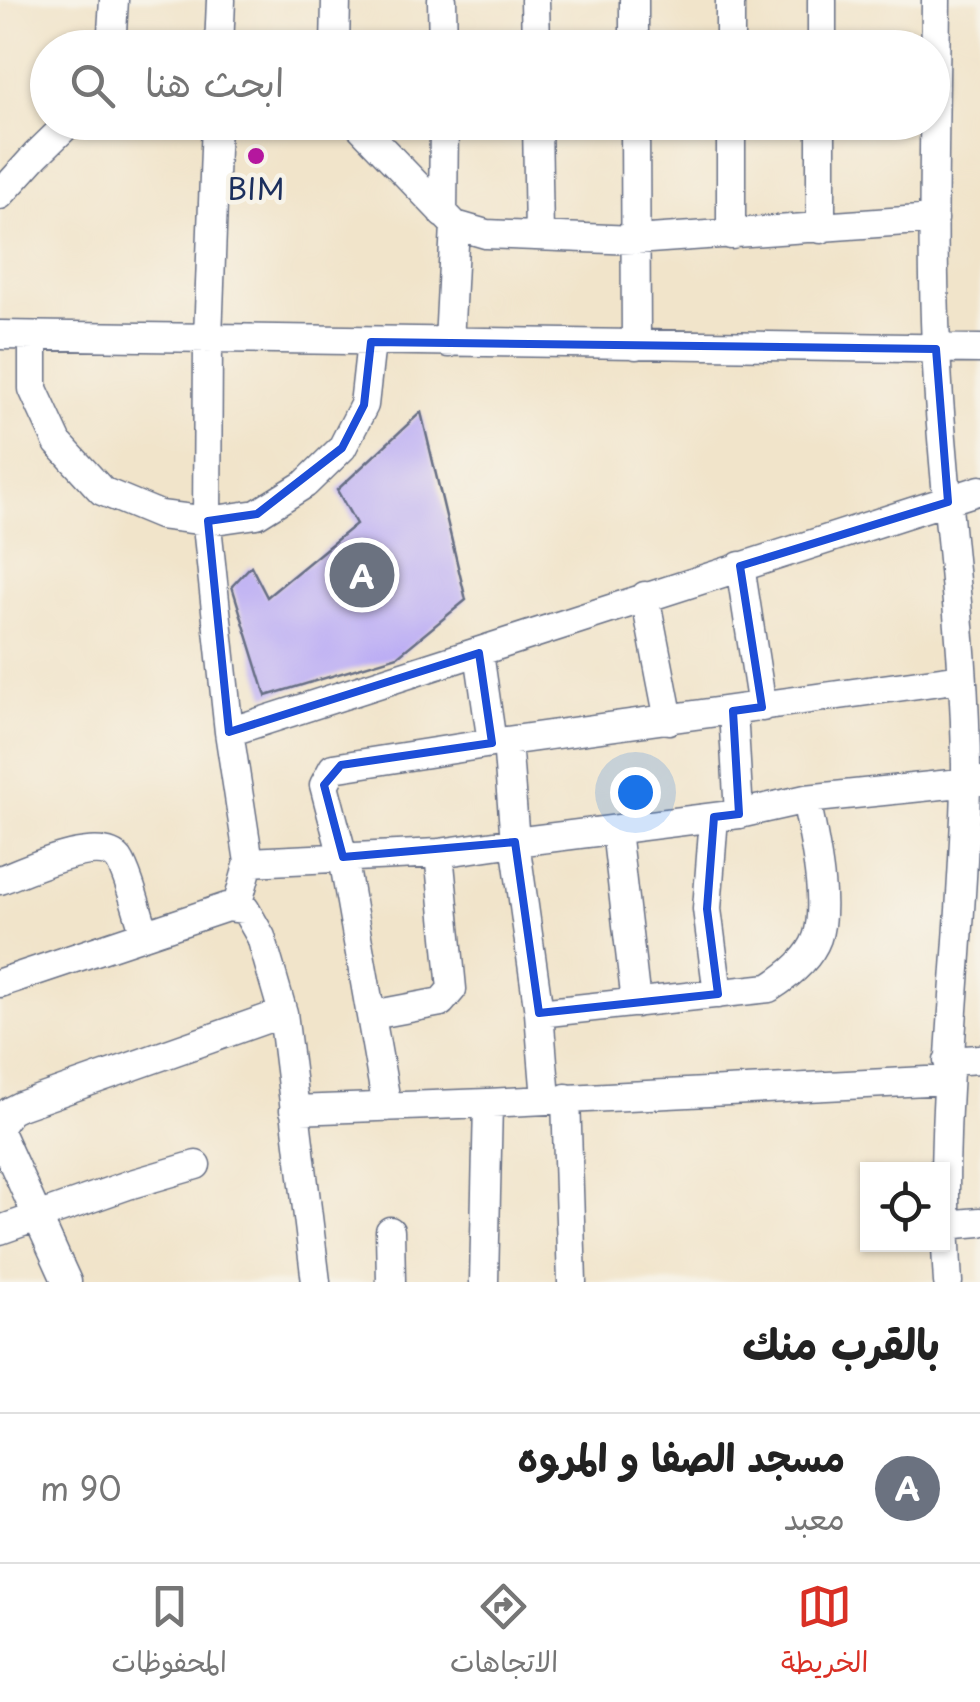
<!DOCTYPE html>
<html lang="ar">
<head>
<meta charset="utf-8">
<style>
	body { margin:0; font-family:"Playpen Sans","Playpen Sans Arabic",sans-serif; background:#f6f6f6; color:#222; direction:rtl }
	.controls { position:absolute; right:30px; bottom:30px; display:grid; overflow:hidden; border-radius:0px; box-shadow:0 2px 8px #0004 }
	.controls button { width:90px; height:90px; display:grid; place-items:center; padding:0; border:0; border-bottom:2px solid #e0e0e0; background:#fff; color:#222; font:50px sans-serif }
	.you { position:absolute; left:635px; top:792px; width:35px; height:35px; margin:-25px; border:8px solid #fff; border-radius:50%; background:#1a73e8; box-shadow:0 0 0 15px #1a73e833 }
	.badge { display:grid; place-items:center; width:65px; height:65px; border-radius:50%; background:#d93025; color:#fff; font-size:32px; font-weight:700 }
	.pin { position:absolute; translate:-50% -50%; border:5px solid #fff; box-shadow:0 2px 10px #0006 }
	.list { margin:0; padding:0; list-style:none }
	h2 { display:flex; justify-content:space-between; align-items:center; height:130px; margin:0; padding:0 40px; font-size:42px }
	h2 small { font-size:32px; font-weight:400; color:#767676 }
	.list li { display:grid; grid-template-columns:65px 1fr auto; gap:30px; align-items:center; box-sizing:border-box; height:150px; padding:0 40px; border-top:2px solid #e0e0e0 }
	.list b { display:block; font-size:38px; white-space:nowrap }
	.list p { margin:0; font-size:32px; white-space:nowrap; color:#767676 }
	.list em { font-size:32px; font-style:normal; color:#767676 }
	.icon { flex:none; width:55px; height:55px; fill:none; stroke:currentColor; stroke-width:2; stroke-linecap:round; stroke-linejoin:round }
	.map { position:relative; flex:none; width:980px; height:1282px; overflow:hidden; direction:ltr }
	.search { position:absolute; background:#fff; box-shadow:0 2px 8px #0004; left:30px; right:30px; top:30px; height:110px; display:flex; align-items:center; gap:25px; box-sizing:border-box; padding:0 35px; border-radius:55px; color:#767676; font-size:38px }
	.sheet { height:280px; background:#fff }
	nav { display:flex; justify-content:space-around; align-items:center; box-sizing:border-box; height:140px; border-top:2px solid #e0e0e0; background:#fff; font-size:28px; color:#767676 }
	nav a { display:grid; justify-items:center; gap:5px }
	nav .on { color:#d93025 }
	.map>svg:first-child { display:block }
	.building { fill:#b8a9f5 }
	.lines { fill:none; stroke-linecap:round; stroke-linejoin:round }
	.minor-casing { stroke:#666e84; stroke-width:31 }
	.minor { stroke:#fff; stroke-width:28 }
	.marked { fill:none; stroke:#1d4ed8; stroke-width:8; stroke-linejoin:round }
	.poi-dot { fill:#b5179e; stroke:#f7f3e8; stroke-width:4 }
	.labels { text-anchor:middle; stroke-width:9; stroke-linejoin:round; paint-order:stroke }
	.poi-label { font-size:30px; fill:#1b2f5e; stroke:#f7f3e8 }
</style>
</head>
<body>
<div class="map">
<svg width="980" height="1282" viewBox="0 0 980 1282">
	<rect width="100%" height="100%" fill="#f7f3e8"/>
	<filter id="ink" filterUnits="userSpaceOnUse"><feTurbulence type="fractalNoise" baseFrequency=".01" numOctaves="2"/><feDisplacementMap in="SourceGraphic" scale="20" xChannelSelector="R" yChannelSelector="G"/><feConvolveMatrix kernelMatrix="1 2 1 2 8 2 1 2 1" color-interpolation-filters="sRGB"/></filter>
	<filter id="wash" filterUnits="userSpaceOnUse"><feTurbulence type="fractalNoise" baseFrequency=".0048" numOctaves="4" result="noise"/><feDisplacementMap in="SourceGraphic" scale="40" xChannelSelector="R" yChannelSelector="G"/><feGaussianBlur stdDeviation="2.25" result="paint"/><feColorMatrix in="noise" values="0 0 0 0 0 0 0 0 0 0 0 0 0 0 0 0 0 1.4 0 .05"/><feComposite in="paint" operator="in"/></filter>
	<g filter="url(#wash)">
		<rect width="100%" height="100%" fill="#f1e4ca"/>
		<g id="blocks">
			<!-- building -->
			<path class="building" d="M 421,412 L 466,600 L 398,656 L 266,696 L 232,586 L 251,566 L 267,597 L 356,524 L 337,490 Z"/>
		</g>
	</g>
	<g filter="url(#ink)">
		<use href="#blocks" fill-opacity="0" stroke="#666e84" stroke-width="2.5"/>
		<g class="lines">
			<defs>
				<path id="minor" d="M 442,0 L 443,48
					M 535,0 L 536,48
					M 634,0 L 634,48
					M 730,0 L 730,48
					M 936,0 C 935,116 931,232 936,347 C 942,493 967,638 966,784 C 963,951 936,1115 948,1282
					M 111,48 L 114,0
					M 219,48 L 221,0
					M 335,48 L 336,0
					M 822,48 L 822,0
					M 216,122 L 208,338 L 207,526 L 229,732 L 249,862 L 237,906
					M 356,122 L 455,225 L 486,234 L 635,240 L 934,219
					M 537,122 L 539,236
					M 635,122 L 636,345
					M 731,122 L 731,235
					M 0,195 L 36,155 L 70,122
					M 443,214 L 444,122
					M 821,229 L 821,122
					M 0,335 L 980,349
					M 33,336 L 33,389 L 58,443 L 102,491 L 160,515 L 208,521 L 257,514 L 305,484 L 342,448 L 364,405 L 371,342
					M 449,343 L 455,225
					M 740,566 L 762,707
					M 645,596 L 669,720
					M 479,653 L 492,743
					M 733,711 L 739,814
					M 229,732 L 980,490
					M 714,817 L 707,909 L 718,994
					M 616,830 L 636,1003
					M 249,862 L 439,853 L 515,842 L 507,741
					M 0,880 C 24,871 100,835 119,860 C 128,873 139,917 145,934
					M 0,983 L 227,907 L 245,909 L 261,937 L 283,1013 L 316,1282
					M 539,1013 L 769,988 C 788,976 809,960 817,938 C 829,903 813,835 806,799
					M 372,1015 L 441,1002 L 452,989 L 439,853
					M 948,1061 L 980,1059
					M 566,1098 L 572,1282
					M 546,1099 L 539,1013 L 515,842 L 739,814 L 806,799 L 980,781
					M 387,1107 L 343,857 L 324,785 L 333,768 L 492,743 L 962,678
					M 294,1110 L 488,1103 L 947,1080
					M 0,1125 L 10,1111 L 20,1106 L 283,1013
					M 0,1134 L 67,1282
					M 944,1225 L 980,1222
					M 0,1230 L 128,1185 L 196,1165
					M 390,1231 L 391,1282
					M 484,1282 L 488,1103"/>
			</defs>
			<!-- minor casing -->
			<use href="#minor" class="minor-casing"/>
			<!-- minor -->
			<use href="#minor" class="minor"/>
		</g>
	</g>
	<!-- marked area -->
	<path class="marked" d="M 371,342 L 936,349 L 948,502 L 740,566 L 762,707 L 733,711 L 739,814 L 714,817 L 707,909 L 718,994 L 539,1013 L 515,842 L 343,857 L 324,785 L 341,765 L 492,743 L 479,653 L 229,732 L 208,521 L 257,514 L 342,448 L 364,405 Z"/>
	<!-- markers -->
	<circle class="poi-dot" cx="256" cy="156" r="10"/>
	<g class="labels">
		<!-- poi labels -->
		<g class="poi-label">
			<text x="256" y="200">BIM</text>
		</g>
	</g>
</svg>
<div class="controls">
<button><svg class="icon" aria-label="locate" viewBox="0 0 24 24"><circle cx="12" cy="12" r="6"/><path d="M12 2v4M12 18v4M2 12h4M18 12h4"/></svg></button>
</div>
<div class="you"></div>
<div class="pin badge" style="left:362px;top:575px;background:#6b7280">A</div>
<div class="search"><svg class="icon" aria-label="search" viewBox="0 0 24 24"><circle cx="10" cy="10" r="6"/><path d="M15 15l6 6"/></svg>ابحث هنا</div>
</div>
<section class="sheet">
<h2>بالقرب منك<small></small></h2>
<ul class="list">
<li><span class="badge" style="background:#6b7280">A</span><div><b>مسجد الصفا و المروه</b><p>معبد</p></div><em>90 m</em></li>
</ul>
</section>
<nav>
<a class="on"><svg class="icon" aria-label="map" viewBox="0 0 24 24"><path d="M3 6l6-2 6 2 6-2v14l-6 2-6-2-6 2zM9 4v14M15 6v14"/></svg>الخريطة</a>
<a><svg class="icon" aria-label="directions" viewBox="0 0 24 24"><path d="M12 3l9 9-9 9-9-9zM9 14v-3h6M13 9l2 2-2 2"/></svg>الاتجاهات</a>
<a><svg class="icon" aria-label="saved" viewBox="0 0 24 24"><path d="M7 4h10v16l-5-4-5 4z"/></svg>المحفوظات</a>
</nav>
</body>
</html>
